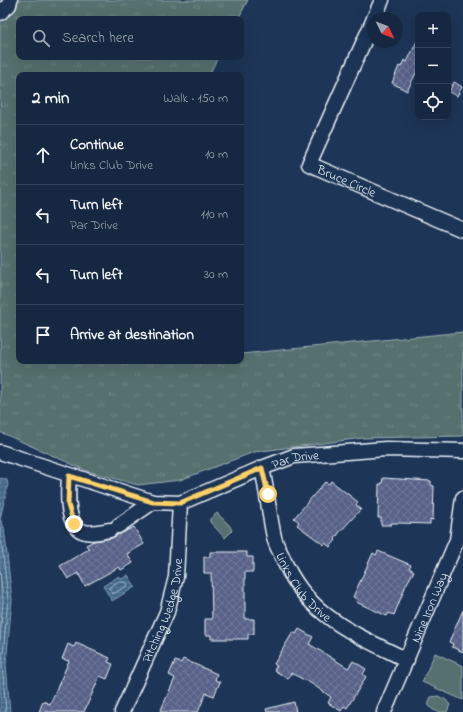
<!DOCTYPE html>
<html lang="en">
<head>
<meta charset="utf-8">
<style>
	body { margin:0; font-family:"Indie Flower",sans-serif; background:#1f3048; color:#f1f3f6 }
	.controls { position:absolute; right:12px; top:12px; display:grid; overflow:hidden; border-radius:8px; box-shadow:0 4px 16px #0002 }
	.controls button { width:36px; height:36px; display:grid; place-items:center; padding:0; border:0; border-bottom:1px solid #35445a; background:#162841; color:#f1f3f6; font:20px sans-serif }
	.compass { position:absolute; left:367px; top:12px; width:36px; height:36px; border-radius:50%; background:#162841; box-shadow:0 4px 16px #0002; rotate:133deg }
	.stop { position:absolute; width:12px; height:12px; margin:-9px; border:3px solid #ffd166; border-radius:50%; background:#fff }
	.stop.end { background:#ffd166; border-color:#fff; box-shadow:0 1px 4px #0008 }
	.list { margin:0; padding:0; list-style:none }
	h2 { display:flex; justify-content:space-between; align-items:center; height:52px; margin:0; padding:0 16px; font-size:17px }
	h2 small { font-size:13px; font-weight:400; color:#9ea6b1 }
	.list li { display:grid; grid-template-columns:26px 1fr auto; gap:12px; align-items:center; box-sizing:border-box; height:60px; padding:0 16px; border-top:1px solid #35445a }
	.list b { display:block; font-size:15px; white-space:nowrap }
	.list p { margin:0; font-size:13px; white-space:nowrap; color:#9ea6b1 }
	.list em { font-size:13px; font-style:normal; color:#9ea6b1 }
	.icon { flex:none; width:22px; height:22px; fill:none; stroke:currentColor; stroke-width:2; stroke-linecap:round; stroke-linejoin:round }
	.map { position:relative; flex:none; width:463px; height:712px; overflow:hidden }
	.search { position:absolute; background:#162841; box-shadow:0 4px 16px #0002; left:16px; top:16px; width:228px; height:44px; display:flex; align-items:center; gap:10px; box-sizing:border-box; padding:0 14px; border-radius:8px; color:#9ea6b1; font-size:15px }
	.panel { position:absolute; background:#162841; box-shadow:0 4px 16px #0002; left:16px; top:72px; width:228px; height:292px; border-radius:8px }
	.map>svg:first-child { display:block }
	.grass { fill:url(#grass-tufts); stroke:#9eb0b3 }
	.green { fill:#54706e; stroke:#9eb0b3 }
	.water { fill:url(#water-rules); stroke:#849fb6 }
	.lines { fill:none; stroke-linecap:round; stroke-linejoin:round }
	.shore { stroke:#a6bacc; stroke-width:1 }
	.building { fill:url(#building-cross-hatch); stroke:#e8f1f8 }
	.minor-casing { stroke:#e8f1f8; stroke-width:17 }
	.minor { stroke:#1d3557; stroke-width:14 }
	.route { stroke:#ffd166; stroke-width:5 }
	.labels { text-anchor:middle; stroke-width:4; stroke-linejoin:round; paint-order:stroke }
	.street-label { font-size:13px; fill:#e8f1f8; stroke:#1d3557 }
</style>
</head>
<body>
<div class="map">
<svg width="463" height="712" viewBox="0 0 463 712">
	<defs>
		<pattern id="grass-tufts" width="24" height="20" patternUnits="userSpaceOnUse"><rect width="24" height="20" fill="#54706e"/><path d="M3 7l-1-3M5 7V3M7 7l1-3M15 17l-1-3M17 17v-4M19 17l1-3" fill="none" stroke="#6d8583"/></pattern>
		<pattern id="water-rules" width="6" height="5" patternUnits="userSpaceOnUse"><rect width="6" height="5" fill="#42688a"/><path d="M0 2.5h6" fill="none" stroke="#5d7e9b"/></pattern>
		<pattern id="building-cross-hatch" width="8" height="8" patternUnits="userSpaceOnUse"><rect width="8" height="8" fill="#586289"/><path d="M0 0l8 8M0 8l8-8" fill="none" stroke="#70799a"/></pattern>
	</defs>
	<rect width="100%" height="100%" fill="#1d3557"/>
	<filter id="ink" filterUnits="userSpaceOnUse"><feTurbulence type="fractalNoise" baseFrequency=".025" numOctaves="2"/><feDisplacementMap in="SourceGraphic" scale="8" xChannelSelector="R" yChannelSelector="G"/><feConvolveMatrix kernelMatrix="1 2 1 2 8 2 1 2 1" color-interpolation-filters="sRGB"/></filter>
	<g filter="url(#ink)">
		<!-- grass -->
		<path class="grass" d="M 0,0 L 248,0 L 238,19 L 19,19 L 19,57 L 218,57 L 209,75 L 19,75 L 19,361 L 241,361 L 241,354 L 463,332 L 463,436 L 363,438 L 254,452 L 180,480 L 138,485 L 87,471 L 0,432 Z"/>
		<!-- green -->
		<path class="green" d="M 217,513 L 230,526 L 232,531 L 225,538 L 210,522 L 210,519 Z
			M 435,653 L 463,666 L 463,700 L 422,682 Z
			M 438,696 L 446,700 L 450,705 L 447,712 C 439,712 432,712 428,704 L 431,697 Z"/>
		<!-- water -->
		<path class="water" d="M 1,478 L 7,480 L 8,485 L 0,519 L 4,527 L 12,600 L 6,664 L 10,712 L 0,712 L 0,479 Z
			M 128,575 L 135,587 L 112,601 L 103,586 L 119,576 L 122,579 Z"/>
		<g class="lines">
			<!-- shore -->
			<path class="shore" d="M 0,528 L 8,600 L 2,664 L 6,712
				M 0,571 L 3,600 L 0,640
				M 118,582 L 126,582 L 128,585 L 113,594 L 109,588 Z"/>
		</g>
		<!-- building -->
		<path class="building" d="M 418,39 L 418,69 L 407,91 L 392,83 L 399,66 L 401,67 L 404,60 L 407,62 Z
			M 454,82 L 462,87 L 457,96 L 449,92 Z
			M 383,478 L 431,481 L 431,485 L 434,486 L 433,520 L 430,519 L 430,524 L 398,523 L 391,523 L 391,525 L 381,525 L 381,518 L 378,518 L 379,484 L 382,484 Z
			M 331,481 L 358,502 L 356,505 L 361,509 L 339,533 L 335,539 L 336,540 L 330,547 L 325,543 L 324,545 L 305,531 L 297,525 L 299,522 L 294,518 L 325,482 L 329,484 Z
			M 134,527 L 144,544 L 127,554 L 133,563 L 121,570 L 119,567 L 85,586 L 78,573 L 68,579 L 60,566 L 89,549 L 86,545 L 94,541 L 112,538 Z
			M 378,551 L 411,565 L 409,568 L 414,571 L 406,585 L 394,615 L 389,613 L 387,616 L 378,612 L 356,602 L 357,599 L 353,597 L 373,553 L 376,555 Z
			M 210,552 L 247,552 L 247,557 L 253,557 L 253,572 L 245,572 L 245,619 L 254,619 L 254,634 L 248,634 L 248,639 L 211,639 L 211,635 L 205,635 L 205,619 L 212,619 L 211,573 L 204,573 L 204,557 L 210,557 Z
			M 463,610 L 463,652 L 452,647 L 453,644 L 449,642 Z
			M 299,629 L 313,637 L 309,644 L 348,668 L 353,661 L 366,669 L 363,674 L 366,677 L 347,708 L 344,706 L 341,711 L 328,703 L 331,697 L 312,684 L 291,673 L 288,679 L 274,670 L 277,666 L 274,664 L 293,632 L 296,634 Z
			M 76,643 L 110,658 L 108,662 L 113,664 L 107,679 L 100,676 L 84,712 L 39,712 L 43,701 L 50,704 L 69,661 L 62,659 L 68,644 L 74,647 Z
			M 183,659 L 217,674 L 215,680 L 220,682 L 214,696 L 206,693 L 198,712 L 160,712 L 175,678 L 169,675 L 175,661 L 181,663 Z
			M 294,702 L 296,712 L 267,712 L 266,709 Z"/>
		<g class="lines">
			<defs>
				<g id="minor">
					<path d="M 0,13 L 9,5 L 10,0"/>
					<path d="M 374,18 L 382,0"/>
					<path id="s1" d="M 373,21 L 309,164 L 463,230"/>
					<path id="s2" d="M 0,452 L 153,502 L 180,503 L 262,468 L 294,456 L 386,449 L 463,451"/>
					<path id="s3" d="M 262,468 C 267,491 269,514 274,537 C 275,543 279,550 282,556 C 306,616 353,633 407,660"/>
					<path d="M 69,476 C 68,491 65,523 82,531 C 90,535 102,531 110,530"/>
					<path d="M 118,526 L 153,502"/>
					<path id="s4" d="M 122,712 L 167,612 L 176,577 L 180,503"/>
					<path id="s5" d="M 384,712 L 457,540 L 463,498"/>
				</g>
			</defs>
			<!-- minor casing -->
			<use href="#minor" class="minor-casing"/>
			<!-- minor -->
			<use href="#minor" class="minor"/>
		</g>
	</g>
	<g class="lines" filter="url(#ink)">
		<!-- route -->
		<path class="route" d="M 74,524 L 68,505 L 69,476 L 153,502 L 180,503 L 262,468 L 268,494"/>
	</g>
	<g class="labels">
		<!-- street labels -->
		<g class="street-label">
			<text dy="5" stroke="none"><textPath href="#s1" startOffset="198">Bruce Circle</textPath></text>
			<text dy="5" stroke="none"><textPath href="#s2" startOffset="312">Par Drive</textPath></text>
			<text dy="5" stroke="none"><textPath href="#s3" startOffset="129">Links Club Drive</textPath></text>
			<text dy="5" stroke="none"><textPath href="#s5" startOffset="114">Nine Iron Way</textPath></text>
			<text dy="5" stroke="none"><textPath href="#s4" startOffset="110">Pitching Wedge Drive</textPath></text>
		</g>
	</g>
</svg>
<div class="controls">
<button>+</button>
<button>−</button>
<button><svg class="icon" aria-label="locate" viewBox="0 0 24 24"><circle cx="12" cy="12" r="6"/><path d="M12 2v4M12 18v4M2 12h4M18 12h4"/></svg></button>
</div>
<svg class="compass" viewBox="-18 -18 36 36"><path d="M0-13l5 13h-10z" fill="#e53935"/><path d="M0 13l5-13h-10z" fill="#9ea6b1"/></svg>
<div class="stop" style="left:268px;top:494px"></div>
<div class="stop end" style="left:74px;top:524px"></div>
<div class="search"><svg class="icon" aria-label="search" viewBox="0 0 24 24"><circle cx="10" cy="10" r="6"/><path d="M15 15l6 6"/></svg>Search here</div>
<section class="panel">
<h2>2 min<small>Walk · 150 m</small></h2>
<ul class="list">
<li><svg class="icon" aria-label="ahead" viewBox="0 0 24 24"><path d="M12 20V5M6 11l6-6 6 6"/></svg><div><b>Continue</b><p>Links Club Drive</p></div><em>10 m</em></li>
<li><svg class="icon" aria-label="left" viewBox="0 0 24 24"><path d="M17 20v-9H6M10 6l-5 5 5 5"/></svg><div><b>Turn left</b><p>Par Drive</p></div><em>110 m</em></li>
<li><svg class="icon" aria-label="left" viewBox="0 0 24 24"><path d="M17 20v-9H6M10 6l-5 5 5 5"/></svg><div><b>Turn left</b></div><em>30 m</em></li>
<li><svg class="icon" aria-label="arrive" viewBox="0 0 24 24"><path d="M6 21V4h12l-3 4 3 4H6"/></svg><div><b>Arrive at destination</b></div></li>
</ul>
</section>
</div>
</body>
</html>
